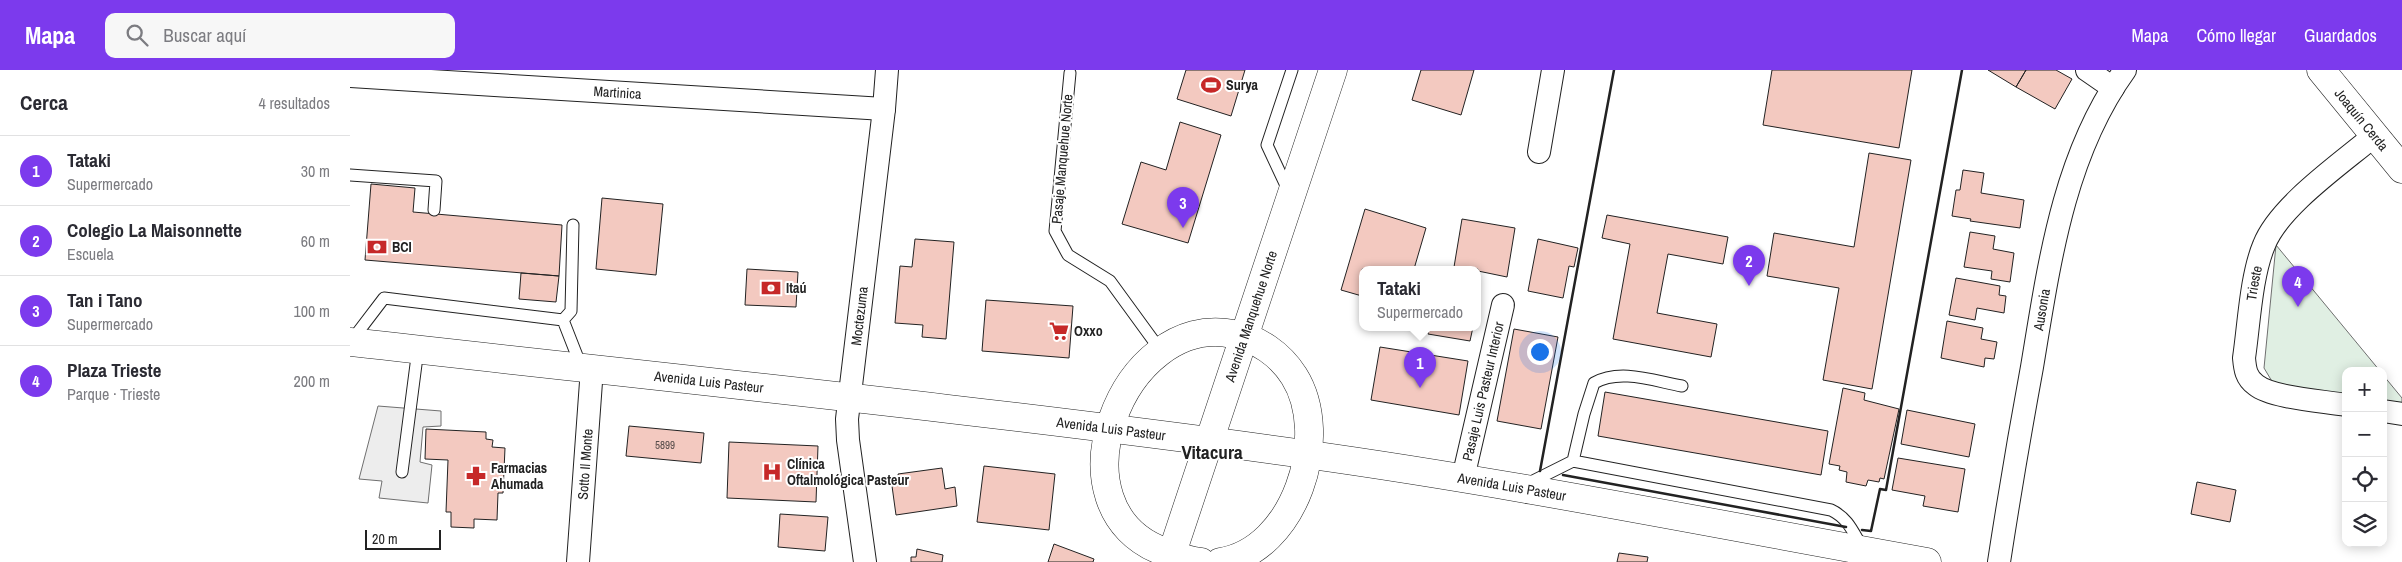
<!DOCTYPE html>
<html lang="es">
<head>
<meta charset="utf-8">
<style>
	body { margin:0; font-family:"Archivo Narrow",sans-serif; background:#f7f7f7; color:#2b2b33 }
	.controls { position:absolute; right:15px; bottom:15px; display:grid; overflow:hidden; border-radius:10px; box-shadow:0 2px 12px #0003 }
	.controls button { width:45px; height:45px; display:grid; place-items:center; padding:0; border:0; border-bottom:1px solid #e1e1e2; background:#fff; color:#2b2b33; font:25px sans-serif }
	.scale { position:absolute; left:15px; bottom:12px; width:76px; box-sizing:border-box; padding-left:5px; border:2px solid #222; border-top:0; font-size:14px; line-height:18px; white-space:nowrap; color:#222; -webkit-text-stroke:4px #fff; paint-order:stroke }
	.you { position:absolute; left:1189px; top:281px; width:18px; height:18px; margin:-12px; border:4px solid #fff; border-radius:50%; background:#1a73e8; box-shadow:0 0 0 8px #1a73e833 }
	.badge { display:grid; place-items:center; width:32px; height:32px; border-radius:50%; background:#7c3aed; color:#fff; font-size:16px; font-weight:700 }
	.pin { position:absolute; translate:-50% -41px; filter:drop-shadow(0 1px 2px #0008) }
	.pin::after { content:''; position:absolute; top:26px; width:18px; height:15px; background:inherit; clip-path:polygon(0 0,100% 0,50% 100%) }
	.popup { position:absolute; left:1009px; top:196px; width:122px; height:65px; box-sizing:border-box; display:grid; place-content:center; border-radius:10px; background:#fff; filter:drop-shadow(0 1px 4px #0005); font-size:16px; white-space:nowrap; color:#7c7c81 }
	.popup b { font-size:19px; color:#2b2b33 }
	.popup::after { content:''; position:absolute; left:50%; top:100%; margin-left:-10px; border:10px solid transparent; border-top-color:#fff }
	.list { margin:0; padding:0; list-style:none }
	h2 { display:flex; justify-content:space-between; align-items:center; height:65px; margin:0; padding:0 20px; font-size:21px }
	h2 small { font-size:16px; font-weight:400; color:#7c7c81 }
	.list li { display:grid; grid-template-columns:32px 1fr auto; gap:15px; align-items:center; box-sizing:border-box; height:70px; padding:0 20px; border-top:1px solid #e1e1e2 }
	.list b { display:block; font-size:19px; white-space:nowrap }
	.list p { margin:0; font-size:16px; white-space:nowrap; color:#7c7c81 }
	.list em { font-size:16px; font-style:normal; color:#7c7c81 }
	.icon { flex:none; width:28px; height:28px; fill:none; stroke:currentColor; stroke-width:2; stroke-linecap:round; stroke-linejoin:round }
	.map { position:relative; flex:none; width:2052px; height:492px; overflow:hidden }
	header { display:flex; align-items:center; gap:30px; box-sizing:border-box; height:70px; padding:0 25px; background:#7c3aed; color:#fff }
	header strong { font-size:24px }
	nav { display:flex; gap:28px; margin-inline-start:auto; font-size:18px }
	.search { width:350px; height:45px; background:#f7f7f7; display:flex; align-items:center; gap:12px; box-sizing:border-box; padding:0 18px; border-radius:10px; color:#7c7c81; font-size:19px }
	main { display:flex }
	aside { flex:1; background:#fff }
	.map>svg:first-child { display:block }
	.green { fill:#e0efe3; stroke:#6f6f6f }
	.parking { fill:#ededed; stroke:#6f6f6f }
	.building { fill:#f3c9c0; stroke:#222 }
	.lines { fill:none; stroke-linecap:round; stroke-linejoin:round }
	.lane-casing { stroke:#222; stroke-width:13 }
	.street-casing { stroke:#222; stroke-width:24 }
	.secondary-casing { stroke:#222; stroke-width:29 }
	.lane { stroke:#fff; stroke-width:11 }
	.street { stroke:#fff; stroke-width:22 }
	.secondary { stroke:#fff; stroke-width:28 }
	.wall { stroke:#222; stroke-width:2.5 }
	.labels { text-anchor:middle; stroke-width:4; stroke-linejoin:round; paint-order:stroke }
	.number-label { font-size:11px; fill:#564c4a }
	.poi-label { font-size:14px; font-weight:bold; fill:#222; stroke:#fff; text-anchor:start }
	.street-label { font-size:14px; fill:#222; stroke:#fff }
	.district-label { font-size:19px; font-weight:bold; fill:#222; stroke:#fff }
</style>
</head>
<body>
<header>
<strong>Mapa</strong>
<div class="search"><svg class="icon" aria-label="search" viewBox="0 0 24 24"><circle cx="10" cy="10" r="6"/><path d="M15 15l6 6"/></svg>Buscar aquí</div>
<nav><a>Mapa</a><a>Cómo llegar</a><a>Guardados</a></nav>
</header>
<main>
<aside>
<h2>Cerca<small>4 resultados</small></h2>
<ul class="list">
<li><span class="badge">1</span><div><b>Tataki</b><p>Supermercado</p></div><em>30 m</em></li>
<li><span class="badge">2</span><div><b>Colegio La Maisonnette</b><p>Escuela</p></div><em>60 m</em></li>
<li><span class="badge">3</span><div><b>Tan i Tano</b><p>Supermercado</p></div><em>100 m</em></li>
<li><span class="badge">4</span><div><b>Plaza Trieste</b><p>Parque · Trieste</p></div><em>200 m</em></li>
</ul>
</aside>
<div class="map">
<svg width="2052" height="492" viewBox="0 0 2052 492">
	<rect width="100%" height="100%" fill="#fff"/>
	<!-- green -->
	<path class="green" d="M 1926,175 L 2030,301 L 1996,301 L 1996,327 L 1923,313 L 1914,298 Z
		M 2033,305 L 2052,328 L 2052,338 L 2033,334 Z"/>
	<!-- parking -->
	<path class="parking" d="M 28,336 L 91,341 L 91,356 L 73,357 L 70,392 L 82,395 L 78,433 L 29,428 L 32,411 L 9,409 Z"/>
	<!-- building -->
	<path class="building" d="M 836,0 L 895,0 L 881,46 L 827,29 Z
		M 1071,0 L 1124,0 L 1111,45 L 1062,30 Z
		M 1422,0 L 1562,0 L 1549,78 L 1413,55 Z
		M 1638,0 L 1676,0 L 1666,17 Z
		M 1676,0 L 1706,0 L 1722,9 L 1705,39 L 1666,17 Z
		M 830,52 L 871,65 L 838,173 L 772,154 L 791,92 L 816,100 Z
		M 1519,83 L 1561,90 L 1522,319 L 1473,310 L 1489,218 L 1417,206 L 1424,163 L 1504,177 Z
		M 1613,100 L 1634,103 L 1631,123 L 1674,130 L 1670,158 L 1620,151 L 1621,149 L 1602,146 L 1606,120 L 1610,120 Z
		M 21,114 L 65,118 L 63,142 L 212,155 L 209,206 L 15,190 Z
		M 252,128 L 313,134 L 306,205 L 246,199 Z
		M 1015,139 L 1076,158 L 1064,199 L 1012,199 L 1012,226 L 991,220 Z
		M 1257,145 L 1378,167 L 1373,194 L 1318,184 L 1307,243 L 1367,254 L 1361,287 L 1263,269 L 1280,174 L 1252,168 Z
		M 1112,149 L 1165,158 L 1157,207 L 1128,201 L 1128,199 L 1104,197 Z
		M 1620,162 L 1645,166 L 1643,179 L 1664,183 L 1660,212 L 1641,209 L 1642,201 L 1614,197 Z
		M 565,169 L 604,172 L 596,269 L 572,267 L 573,255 L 545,253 L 550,196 L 562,197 Z
		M 1188,169 L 1228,178 L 1224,197 L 1219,196 L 1213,228 L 1178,221 Z
		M 397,199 L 448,202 L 446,237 L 395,235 Z
		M 171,203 L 209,206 L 206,232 L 169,229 Z
		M 1606,208 L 1650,216 L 1649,225 L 1656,226 L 1654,243 L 1627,238 L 1625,250 L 1599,245 Z
		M 636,230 L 723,236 L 719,288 L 632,281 Z
		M 1597,251 L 1633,258 L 1631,269 L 1647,272 L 1644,289 L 1635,288 L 1634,297 L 1591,288 Z
		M 1079,257 L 1123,257 L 1120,271 L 1078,264 Z
		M 1164,259 L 1208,267 L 1191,359 L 1147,351 Z
		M 1030,277 L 1118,291 L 1109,345 L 1021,330 Z
		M 1493,318 L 1515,323 L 1514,330 L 1549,339 L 1534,409 L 1530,408 L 1529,412 L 1518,410 L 1516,416 L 1496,412 L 1497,402 L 1489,400 L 1490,396 L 1479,394 Z
		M 1255,322 L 1478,361 L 1471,405 L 1248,366 Z
		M 1557,340 L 1625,354 L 1619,387 L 1551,374 Z
		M 279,356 L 354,363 L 351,393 L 276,386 Z
		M 76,359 L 136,362 L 136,369 L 143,370 L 142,377 L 155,378 L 153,423 L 148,423 L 147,450 L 124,449 L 124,458 L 101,457 L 101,442 L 96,442 L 98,390 L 75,389 Z
		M 379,372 L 468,376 L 466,432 L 377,428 Z
		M 1548,388 L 1615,399 L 1608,442 L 1573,436 L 1575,426 L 1542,420 Z
		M 634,396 L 705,404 L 699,460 L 627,452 Z
		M 592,398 L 595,419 L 605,417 L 607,436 L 546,445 L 542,416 L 550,415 L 548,404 Z
		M 1847,412 L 1886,420 L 1880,452 L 1841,444 Z
		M 430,444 L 478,447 L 475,481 L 428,477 Z
		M 704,474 L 744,489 L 743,492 L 698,492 Z
		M 567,479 L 593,485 L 592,492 L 561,492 L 561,487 L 566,487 Z
		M 1269,483 L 1298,487 L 1297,492 L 1267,492 Z"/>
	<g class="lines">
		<defs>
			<path id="lane" d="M 720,3 L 705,161 L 718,185 L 760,211 L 811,281
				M 0,105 L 86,111 L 84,140
				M 939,122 L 917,75 L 942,0
				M 213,250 L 221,241 L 223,155
				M 2,270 L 34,228 L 213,250 L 231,296
				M 1223,391 L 1234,344 L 1244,313 C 1270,298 1304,311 1332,316
				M 52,402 L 68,279
				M 1177,414 L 1223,391 L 1481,440 C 1498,448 1503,462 1512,477"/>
			<g id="street">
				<path d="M 1737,0 L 1763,18"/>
				<path id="s1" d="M 0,6 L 534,39"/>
				<path d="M 1189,82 L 1203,0"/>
				<path id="s2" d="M 1996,335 C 1974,331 1922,328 1906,315 C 1896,308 1895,299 1894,288 C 1899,254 1901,206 1914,175 C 1929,136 1992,93 2025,65"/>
				<path d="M 2033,341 L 2052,344"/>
				<path id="s3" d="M 1113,408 L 1153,235"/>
				<path id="s4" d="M 228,492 L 242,298"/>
				<path id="s5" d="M 515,492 L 498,370 L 497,349 L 534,39 L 537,0"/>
				<path id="s6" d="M 1649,492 C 1659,427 1670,362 1682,297 C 1699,195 1713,86 1775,0"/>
			</g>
			<g id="secondary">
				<path id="s7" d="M 1971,0 L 2052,99"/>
				<path id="s8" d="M 0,272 C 318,308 637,340 954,384 C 1163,413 1370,455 1577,492"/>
				<path id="s9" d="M 819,492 L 983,0"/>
				<path d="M 851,492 C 839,491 826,486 815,482 C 695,440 773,241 883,264 C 908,269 930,284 944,306 C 982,366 945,481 870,492"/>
			</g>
		</defs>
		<!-- lane casing -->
		<use href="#lane" class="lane-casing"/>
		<!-- street casing -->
		<use href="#street" class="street-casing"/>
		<!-- secondary casing -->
		<use href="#secondary" class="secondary-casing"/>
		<!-- lane -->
		<use href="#lane" class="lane"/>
		<!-- street -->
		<use href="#street" class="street"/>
		<!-- secondary -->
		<use href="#secondary" class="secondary"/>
		<!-- wall -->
		<path class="wall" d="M 1190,401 L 1264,0
			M 1213,405 L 1496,457
			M 1512,460 L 1521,461 L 1530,419 L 1536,420 L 1612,0"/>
	</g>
	<!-- icons -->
	<defs>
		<symbol id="stadium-bare" viewBox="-9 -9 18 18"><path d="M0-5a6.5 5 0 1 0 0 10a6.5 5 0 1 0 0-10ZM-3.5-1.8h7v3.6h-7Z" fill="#c62828" stroke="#fff" stroke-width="2.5" paint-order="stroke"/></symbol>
		<symbol id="bank-bare" viewBox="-9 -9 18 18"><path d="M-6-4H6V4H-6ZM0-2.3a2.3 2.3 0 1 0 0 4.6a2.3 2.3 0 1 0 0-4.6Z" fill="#c62828" stroke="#fff" stroke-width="2.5" paint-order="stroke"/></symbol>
		<symbol id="supermarket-bare" viewBox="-9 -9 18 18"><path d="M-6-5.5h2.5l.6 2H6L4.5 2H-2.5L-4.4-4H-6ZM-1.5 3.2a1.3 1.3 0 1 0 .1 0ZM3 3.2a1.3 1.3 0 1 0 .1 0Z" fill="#c62828" stroke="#fff" stroke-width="2.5" paint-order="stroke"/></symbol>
		<symbol id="hospital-bare" viewBox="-9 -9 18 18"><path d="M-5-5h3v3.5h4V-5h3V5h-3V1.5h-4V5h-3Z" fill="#c62828" stroke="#fff" stroke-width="2.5" paint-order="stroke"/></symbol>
		<symbol id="pharmacy-bare" viewBox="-9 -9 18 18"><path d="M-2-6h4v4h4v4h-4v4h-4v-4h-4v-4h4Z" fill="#c62828" stroke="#fff" stroke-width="2.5" paint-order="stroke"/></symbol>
	</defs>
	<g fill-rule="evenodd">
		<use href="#stadium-bare" x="847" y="1" width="28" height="28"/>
		<use href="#bank-bare" x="13" y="163" width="28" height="28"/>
		<use href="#bank-bare" x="407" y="204" width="28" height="28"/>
		<use href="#supermarket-bare" x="695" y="247" width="28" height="28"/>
		<use href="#hospital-bare" x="408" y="388" width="28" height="28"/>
		<use href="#pharmacy-bare" x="112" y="392" width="28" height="28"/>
	</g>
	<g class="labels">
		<!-- number labels -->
		<g class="number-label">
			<text x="315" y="379">5899</text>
		</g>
		<!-- poi labels -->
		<g class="poi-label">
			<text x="876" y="20">Surya</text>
			<text x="42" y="182">BCI</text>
			<text x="436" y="223">Itaú</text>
			<text x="724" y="266">Oxxo</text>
			<text x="437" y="399">Clínica<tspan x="437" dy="16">Oftalmológica Pasteur</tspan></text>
			<text x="141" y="403">Farmacias<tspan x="141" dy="16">Ahumada</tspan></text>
		</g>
		<!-- street labels -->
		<g class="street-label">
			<text dy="5" stroke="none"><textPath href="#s1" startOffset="268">Martinica</textPath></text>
			<text dy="5" stroke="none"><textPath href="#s7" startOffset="64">Joaquín Cerda</textPath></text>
			<text transform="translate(712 89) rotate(-85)" y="5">Pasaje Manquehue Norte</text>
			<text dy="5" stroke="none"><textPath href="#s2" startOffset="199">Trieste</textPath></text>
			<text dy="5" stroke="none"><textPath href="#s6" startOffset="256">Ausonia</textPath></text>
			<text dy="5" stroke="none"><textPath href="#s5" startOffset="248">Moctezuma</textPath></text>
			<text dy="5" stroke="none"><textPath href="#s9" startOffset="259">Avenida Manquehue Norte</textPath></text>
			<text dy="5" stroke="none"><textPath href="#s8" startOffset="361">Avenida Luis Pasteur</textPath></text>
			<text dy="5" stroke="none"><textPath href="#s3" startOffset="89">Pasaje Luis Pasteur Interior</textPath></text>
			<text dy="5" stroke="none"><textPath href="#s8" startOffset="766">Avenida Luis Pasteur</textPath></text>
			<text dy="5" stroke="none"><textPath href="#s4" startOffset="98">Sotto Il Monte</textPath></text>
			<text dy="5" stroke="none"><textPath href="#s8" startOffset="1171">Avenida Luis Pasteur</textPath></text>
		</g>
		<!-- district labels -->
		<g class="district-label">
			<text x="862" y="389">Vitacura</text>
		</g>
	</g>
</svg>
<div class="controls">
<button>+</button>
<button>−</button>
<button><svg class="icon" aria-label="locate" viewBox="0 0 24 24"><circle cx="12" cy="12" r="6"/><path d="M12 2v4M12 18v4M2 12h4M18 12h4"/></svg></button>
<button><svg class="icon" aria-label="layers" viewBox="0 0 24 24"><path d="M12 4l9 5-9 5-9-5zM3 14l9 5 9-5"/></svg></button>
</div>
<div class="scale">20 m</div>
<div class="you"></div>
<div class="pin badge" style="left:1070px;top:318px">1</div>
<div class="popup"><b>Tataki</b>Supermercado</div>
<div class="pin badge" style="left:1399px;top:216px">2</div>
<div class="pin badge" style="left:833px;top:158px">3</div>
<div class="pin badge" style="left:1948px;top:237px">4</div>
</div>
</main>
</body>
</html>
